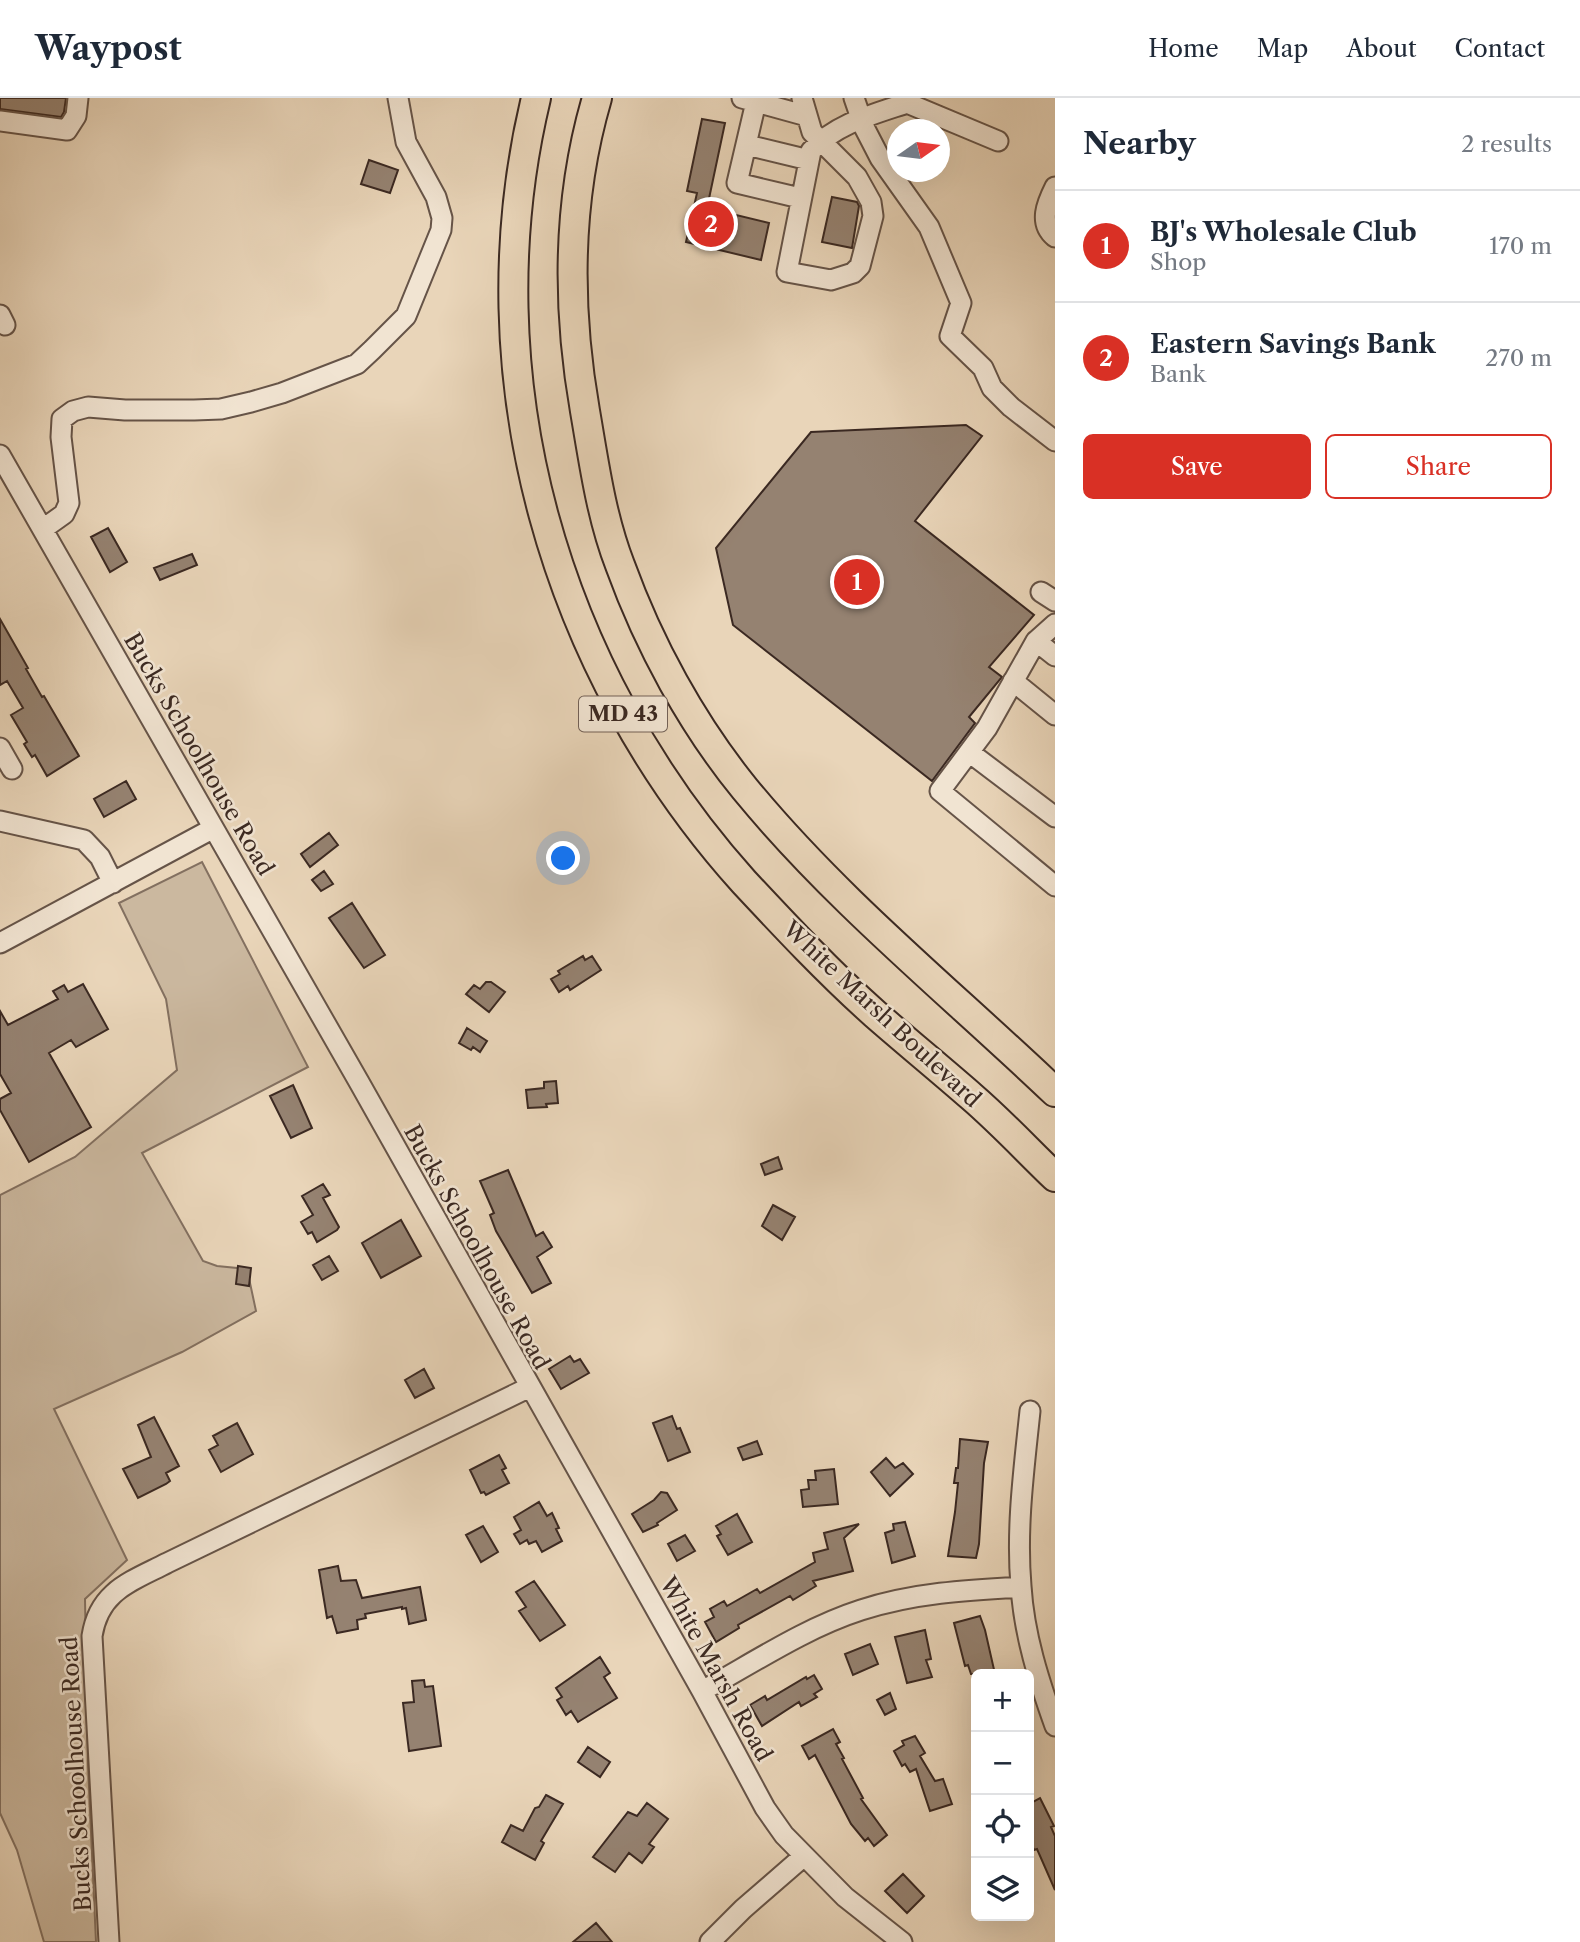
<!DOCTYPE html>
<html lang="en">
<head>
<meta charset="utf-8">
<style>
	body { margin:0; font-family:"Libre Caslon Text",serif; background:#f6f6f7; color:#1f2937 }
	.controls { position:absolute; right:21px; bottom:21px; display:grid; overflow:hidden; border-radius:10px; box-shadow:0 7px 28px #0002 }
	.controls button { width:63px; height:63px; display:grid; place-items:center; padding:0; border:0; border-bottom:2px solid #e0e1e3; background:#fff; color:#1f2937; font:35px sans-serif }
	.compass { position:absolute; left:887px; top:21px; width:63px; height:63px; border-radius:50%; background:#fff; box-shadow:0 7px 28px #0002; rotate:76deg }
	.you { position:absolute; left:564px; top:761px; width:24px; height:24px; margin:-18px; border:5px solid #fff; border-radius:50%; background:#1a73e8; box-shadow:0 0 0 10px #1a73e833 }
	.badge { display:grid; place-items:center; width:46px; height:46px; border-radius:50%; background:#d93025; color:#fff; font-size:23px; font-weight:700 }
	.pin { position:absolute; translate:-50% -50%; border:4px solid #fff; box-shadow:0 2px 7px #0006 }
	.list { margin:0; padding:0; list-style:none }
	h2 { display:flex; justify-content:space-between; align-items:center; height:91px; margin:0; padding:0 28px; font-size:30px }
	h2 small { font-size:23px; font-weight:400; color:#747a83 }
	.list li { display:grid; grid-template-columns:46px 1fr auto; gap:21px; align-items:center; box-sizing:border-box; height:112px; padding:0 28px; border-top:2px solid #e0e1e3 }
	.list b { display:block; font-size:26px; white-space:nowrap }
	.list p { margin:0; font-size:23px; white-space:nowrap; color:#747a83 }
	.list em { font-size:23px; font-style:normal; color:#747a83 }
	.actions { display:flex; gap:14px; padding:21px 28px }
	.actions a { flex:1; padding:16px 0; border:2px solid #d93025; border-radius:10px; text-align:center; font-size:24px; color:#d93025 }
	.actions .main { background:#d93025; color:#fff }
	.icon { flex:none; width:38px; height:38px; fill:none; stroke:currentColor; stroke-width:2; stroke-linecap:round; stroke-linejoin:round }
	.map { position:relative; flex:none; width:1055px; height:1844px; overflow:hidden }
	header { display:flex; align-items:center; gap:42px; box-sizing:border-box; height:98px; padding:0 35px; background:#fff; border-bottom:2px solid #e0e1e3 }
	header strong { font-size:33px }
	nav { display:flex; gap:38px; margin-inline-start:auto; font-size:24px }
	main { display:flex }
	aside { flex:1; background:#fff }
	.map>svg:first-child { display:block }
	.green { fill:#cbb89f; stroke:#837060; stroke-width:2 }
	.building { fill:#958271; stroke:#3b2922; stroke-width:2 }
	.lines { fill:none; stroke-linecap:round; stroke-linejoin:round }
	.minor-casing { stroke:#665448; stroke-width:23 }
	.highway-casing { stroke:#3b2922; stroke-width:32 }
	.minor { stroke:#f1e4d2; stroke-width:19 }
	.highway { stroke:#e9d5b9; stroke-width:28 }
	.labels { text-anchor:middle; stroke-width:5; stroke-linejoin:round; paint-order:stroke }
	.shield { fill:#f1e4d2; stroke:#726157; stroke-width:2 }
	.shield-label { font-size:21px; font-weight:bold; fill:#3b2922 }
	.street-label { font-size:23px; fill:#3b2922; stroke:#f1e4d2 }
</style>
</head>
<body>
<header>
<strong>Waypost</strong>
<nav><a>Home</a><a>Map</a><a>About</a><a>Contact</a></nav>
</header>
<main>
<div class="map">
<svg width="1055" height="1844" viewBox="0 0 1055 1844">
	<rect width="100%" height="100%" fill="#e9d5b9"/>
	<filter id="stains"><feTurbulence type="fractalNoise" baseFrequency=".00286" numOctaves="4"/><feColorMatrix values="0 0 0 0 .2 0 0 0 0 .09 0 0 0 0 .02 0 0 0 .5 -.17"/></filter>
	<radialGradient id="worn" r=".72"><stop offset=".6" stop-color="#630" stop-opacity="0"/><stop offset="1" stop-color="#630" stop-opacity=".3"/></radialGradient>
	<!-- green -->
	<path class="green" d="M 202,764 L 308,969 L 142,1055 L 203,1163 L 217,1168 L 247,1171 L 256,1213 L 182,1254 L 54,1311 L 127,1462 L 85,1501 L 88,1667 L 96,1844 L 44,1844 L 17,1752 L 0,1715 L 0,1097 L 75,1059 L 177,972 L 166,901 L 119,805 Z"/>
	<!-- building -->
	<path class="building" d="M 0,0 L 66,0 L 64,14 L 61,19 L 0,11 Z
		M 702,21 L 725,25 L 707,110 L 769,125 L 761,162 L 686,144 L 697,95 L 687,93 Z
		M 369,62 L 398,72 L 390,95 L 361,86 Z
		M 832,99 L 857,104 L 859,108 L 852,150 L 822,144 Z
		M 966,327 L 982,338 L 915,423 L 1034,517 L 989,569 L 1002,579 L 969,619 L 975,625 L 932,683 L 733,527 L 716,450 L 811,334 Z
		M 108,430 L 127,464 L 110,474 L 91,439 Z
		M 192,456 L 197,467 L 160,482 L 154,470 Z
		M 0,521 L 28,570 L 26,571 L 42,599 L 44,598 L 79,658 L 47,678 L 35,657 L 32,659 L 24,646 L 27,644 L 11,617 L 23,610 L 7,583 L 0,587 Z
		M 126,683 L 136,701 L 104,719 L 94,701 Z
		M 329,735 L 338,747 L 310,769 L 301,756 Z
		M 324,773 L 333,786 L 321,793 L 312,782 Z
		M 352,805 L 385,857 L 364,870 L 329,820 Z
		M 583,858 L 585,862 L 592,858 L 601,872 L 570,892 L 568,888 L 559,894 L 551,881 L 560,876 L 558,873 Z
		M 486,884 L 491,884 L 505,894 L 489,914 L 466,896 L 474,887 L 480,891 Z
		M 83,886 L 108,931 L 76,949 L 71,942 L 49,955 L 91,1029 L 29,1064 L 0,1012 L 0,1001 L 11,995 L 0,976 L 0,913 L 8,927 L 58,901 L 53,893 L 64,887 L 68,894 Z
		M 467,930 L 487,943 L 480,954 L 473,949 L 471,952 L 459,945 Z
		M 556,983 L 558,1005 L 546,1006 L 547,1009 L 528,1010 L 526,992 L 544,990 L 544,984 Z
		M 293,987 L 312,1030 L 291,1040 L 270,998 Z
		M 778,1059 L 782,1071 L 765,1077 L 761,1066 Z
		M 508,1072 L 536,1138 L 543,1134 L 552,1149 L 537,1159 L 551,1185 L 532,1195 L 496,1133 L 490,1117 L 494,1115 L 480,1083 Z
		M 323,1086 L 330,1097 L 323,1100 L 339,1129 L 337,1132 L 317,1144 L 312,1134 L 308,1136 L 301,1124 L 313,1117 L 302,1098 Z
		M 773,1107 L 795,1119 L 782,1142 L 762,1128 Z
		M 401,1122 L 421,1158 L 381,1180 L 362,1145 Z
		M 329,1158 L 338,1173 L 322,1182 L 313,1167 Z
		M 238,1168 L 251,1170 L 249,1188 L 236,1186 Z
		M 570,1258 L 574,1264 L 580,1261 L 589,1275 L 561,1291 L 549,1271 Z
		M 424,1271 L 434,1290 L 415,1300 L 405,1282 Z
		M 672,1318 L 677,1331 L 680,1330 L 690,1354 L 668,1363 L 653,1325 Z
		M 154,1319 L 179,1368 L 166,1375 L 170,1383 L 166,1386 L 138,1400 L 123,1371 L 151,1359 L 138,1327 Z
		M 237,1325 L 253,1356 L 221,1374 L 209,1352 L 218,1347 L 213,1338 Z
		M 960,1341 L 988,1344 L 984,1365 L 979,1446 L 976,1460 L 948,1458 L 955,1414 L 958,1385 L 954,1385 L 956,1370 L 958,1370 Z
		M 757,1343 L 762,1356 L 743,1362 L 738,1350 Z
		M 499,1357 L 506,1370 L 502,1372 L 509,1385 L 486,1397 L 484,1394 L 481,1395 L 470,1372 Z
		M 886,1360 L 895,1370 L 903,1365 L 913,1376 L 890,1398 L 871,1374 Z
		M 834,1371 L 838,1406 L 803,1409 L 801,1392 L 809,1391 L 808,1382 L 816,1382 L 815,1373 Z
		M 661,1394 L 667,1395 L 677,1412 L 657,1425 L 658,1427 L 643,1434 L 632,1416 L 654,1402 Z
		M 539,1404 L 547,1418 L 552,1415 L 559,1430 L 556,1431 L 562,1443 L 542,1454 L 536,1443 L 529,1446 L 527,1442 L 520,1446 L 514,1436 L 521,1432 L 514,1419 Z
		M 737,1416 L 752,1444 L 728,1457 L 717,1438 L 721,1436 L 716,1428 Z
		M 905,1424 L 915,1458 L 892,1465 L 885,1435 L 894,1432 L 893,1426 Z
		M 859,1426 L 844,1440 L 853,1473 L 813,1483 L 816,1488 L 793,1502 L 790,1498 L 738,1527 L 739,1530 L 716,1544 L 705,1524 L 714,1519 L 710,1511 L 724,1503 L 727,1508 L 757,1491 L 760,1495 L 815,1464 L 813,1455 L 828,1451 L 824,1435 Z
		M 483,1428 L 498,1454 L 481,1464 L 466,1437 Z
		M 685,1437 L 695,1453 L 677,1463 L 668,1446 Z
		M 338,1468 L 341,1483 L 356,1482 L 362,1500 L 420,1489 L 426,1522 L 409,1526 L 406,1510 L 402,1511 L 402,1509 L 365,1516 L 366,1520 L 357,1522 L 358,1531 L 337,1535 L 332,1518 L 327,1520 L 319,1472 Z
		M 534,1483 L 565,1527 L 540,1543 L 519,1513 L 526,1509 L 516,1494 Z
		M 980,1518 L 985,1532 L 995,1576 L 971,1576 L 968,1567 L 965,1568 L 954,1525 Z
		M 925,1532 L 931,1561 L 926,1562 L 932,1579 L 907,1585 L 895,1539 Z
		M 870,1546 L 878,1566 L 853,1577 L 845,1556 Z
		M 600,1559 L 610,1575 L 604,1579 L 617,1600 L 578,1624 L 571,1613 L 566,1617 L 557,1602 L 562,1599 L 556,1590 Z
		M 814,1577 L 822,1591 L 814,1596 L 817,1599 L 801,1608 L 799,1604 L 762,1628 L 750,1607 L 765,1598 L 767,1602 L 806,1579 L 807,1581 Z
		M 424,1582 L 425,1589 L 433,1588 L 441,1648 L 409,1653 L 403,1605 L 414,1604 L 412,1583 Z
		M 890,1595 L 896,1611 L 885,1617 L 877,1602 Z
		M 833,1631 L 840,1644 L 836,1646 L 844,1660 L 842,1661 L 863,1700 L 861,1701 L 887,1737 L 874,1748 L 868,1740 L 865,1743 L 851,1726 L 815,1657 L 809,1661 L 802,1648 Z
		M 915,1638 L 925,1655 L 920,1658 L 935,1683 L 943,1681 L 952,1706 L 930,1713 L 916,1671 L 910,1674 L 905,1666 L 902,1668 L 894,1653 L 904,1647 L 902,1643 Z
		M 588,1649 L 610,1664 L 600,1679 L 578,1664 Z
		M 546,1697 L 563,1706 L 541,1743 L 544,1745 L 535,1762 L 502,1744 L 511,1727 L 523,1733 L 535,1710 L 539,1709 Z
		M 1040,1700 L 1054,1728 L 1051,1729 L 1055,1738 L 1055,1792 L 1037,1751 L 1034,1752 L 1029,1739 L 1029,1706 Z
		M 647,1705 L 668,1721 L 649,1746 L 654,1749 L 642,1765 L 629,1755 L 615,1774 L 593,1759 L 628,1714 L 637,1718 Z
		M 903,1776 L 924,1798 L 907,1815 L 885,1793 Z
		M 596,1825 L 612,1844 L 573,1844 Z"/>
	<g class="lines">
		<defs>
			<path id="minor" d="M 742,0 L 807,18
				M 802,0 L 812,34 L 857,79 L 871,104 L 873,118 L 860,168 L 853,175 L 831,182 L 787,174 L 811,53 C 835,26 874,16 907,5 L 998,43
				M 854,0 L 864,29 L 880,60 L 929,129 L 961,205 L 950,238 L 983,270 L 992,290 L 1011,309 L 1055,343
				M 756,4 L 737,85 L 800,100
				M 0,23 L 67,32 L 76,18 L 78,0
				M 747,47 L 809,62
				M 1055,89 C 1047,105 1038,125 1055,139
				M 0,217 L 5,227
				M 0,357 L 359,984 L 702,1593 L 765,1710 L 784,1737 L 845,1799 L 902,1844
				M 43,431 L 64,416 L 69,405 L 61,339 L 62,321 L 73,313 L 88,309 L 125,312 L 194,312 L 221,311 L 251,304 L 282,295 L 357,266 L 372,252 L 406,218 L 441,132 L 442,120 L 436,99 L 406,44 L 398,0
				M 1041,494 L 1055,503
				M 1055,526 L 1036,543 L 987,630 L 940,693 L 1055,788
				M 1036,543 L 1055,558
				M 1013,583 L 1055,617
				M 0,650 L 12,671
				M 969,654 L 1055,719
				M 0,723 L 84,742 L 100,759 L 113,785
				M 0,845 L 212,731
				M 1030,1313 C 1024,1371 1016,1430 1021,1488 C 1024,1537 1039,1583 1055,1628
				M 702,1593 C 753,1565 805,1530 861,1512 C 913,1495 967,1492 1021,1489
				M 109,1844 L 92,1538 C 99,1493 130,1484 167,1465 L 530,1289
				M 710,1844 L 743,1811 L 804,1758"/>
			<path id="highway" d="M 536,0 C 469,278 554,573 744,784 C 786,829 829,875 875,916 C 907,944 940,971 972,999 C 1001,1024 1027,1052 1055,1079
				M 597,0 C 567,102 567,210 585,313 C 594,365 601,418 620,467 C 649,547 692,626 745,691 C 837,803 951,895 1055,994"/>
		</defs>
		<!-- minor casing -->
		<use href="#minor" class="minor-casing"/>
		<!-- highway casing -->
		<use href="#highway" class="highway-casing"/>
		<!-- minor -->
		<use href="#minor" class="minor"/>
		<!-- highway -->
		<use href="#highway" class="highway"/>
	</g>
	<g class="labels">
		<!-- shield labels -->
		<rect class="shield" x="579" y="598.5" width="88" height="35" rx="5"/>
		<g class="shield-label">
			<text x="623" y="623">MD 43</text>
		</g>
		<!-- street labels -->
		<g class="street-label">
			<text transform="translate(199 656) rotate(60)" y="8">Bucks Schoolhouse Road</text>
			<text transform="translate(882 916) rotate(43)" y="8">White Marsh Boulevard</text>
			<text transform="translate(477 1149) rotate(61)" y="8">Bucks Schoolhouse Road</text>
			<text transform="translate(716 1571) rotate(61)" y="8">White Marsh Road</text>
			<text transform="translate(76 1676) rotate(-93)" y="8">Bucks Schoolhouse Road</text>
		</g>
	</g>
	<rect width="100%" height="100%" filter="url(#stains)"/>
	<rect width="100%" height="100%" fill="url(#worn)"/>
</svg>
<div class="controls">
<button>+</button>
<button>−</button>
<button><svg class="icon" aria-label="locate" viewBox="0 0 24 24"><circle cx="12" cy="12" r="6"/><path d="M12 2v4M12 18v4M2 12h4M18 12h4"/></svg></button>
<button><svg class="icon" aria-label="layers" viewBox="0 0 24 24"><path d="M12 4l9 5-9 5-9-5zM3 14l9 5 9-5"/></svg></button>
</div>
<svg class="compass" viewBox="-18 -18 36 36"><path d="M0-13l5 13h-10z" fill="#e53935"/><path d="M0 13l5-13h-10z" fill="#747a83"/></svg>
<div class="you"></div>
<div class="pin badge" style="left:857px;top:484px">1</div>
<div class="pin badge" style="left:711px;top:126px">2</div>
</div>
<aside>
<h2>Nearby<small>2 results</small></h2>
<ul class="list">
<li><span class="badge">1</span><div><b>BJ's Wholesale Club</b><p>Shop</p></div><em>170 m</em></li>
<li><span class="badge">2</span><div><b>Eastern Savings Bank</b><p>Bank</p></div><em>270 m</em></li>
</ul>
<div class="actions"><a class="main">Save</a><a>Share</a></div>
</aside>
</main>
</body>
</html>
